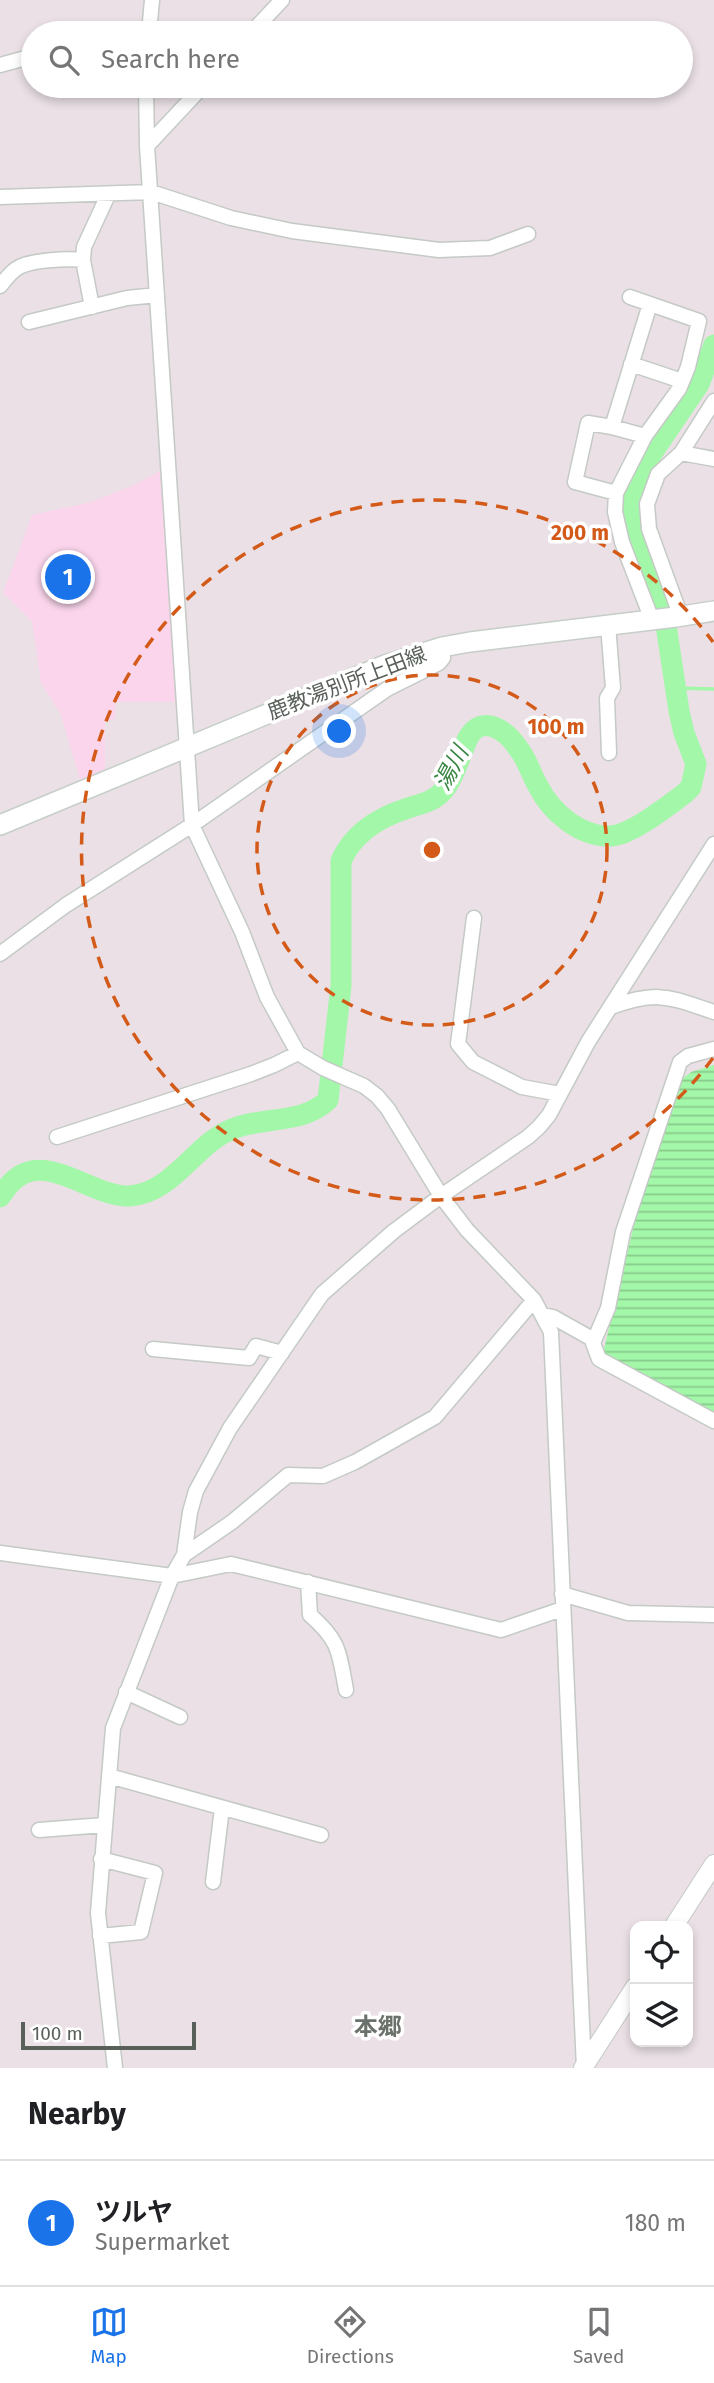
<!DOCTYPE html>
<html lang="en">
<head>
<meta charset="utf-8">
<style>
	body { margin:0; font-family:"Fira Sans","Noto Sans JP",sans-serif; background:#f6f6f6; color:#202124 }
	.controls { position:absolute; right:21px; bottom:21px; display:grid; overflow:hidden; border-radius:14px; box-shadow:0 4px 10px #0003 }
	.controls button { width:63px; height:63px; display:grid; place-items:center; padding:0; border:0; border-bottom:2px solid #e0e0e0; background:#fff; color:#202124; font:35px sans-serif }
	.scale { position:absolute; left:21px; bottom:18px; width:175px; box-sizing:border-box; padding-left:7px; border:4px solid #59605a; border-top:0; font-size:19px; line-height:24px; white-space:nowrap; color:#59605a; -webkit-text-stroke:5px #fff; paint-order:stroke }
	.you { position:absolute; left:340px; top:732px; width:24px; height:24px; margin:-18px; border:5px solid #fff; border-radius:50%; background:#1a73e8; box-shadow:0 0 0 10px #1a73e833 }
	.badge { display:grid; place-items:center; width:46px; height:46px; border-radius:50%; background:#1a73e8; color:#fff; font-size:23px; font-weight:700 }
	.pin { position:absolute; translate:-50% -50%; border:4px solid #fff; box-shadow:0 2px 7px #0006 }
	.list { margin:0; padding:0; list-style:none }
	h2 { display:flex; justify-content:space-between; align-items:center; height:91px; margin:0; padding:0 28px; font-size:30px }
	h2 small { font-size:23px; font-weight:400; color:#757577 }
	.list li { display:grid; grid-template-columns:46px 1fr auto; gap:21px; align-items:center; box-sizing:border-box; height:126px; padding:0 28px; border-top:2px solid #e0e0e0 }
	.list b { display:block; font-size:26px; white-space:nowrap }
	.list p { margin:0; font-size:23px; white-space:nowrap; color:#757577 }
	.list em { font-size:23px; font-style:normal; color:#757577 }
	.icon { flex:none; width:38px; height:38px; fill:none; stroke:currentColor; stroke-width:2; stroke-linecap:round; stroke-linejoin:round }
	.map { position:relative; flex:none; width:714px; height:2068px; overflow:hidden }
	.search { position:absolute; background:#fff; box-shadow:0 4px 10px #0003; left:21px; right:21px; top:21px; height:77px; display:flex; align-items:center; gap:18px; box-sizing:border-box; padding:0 24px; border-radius:38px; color:#757577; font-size:26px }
	.sheet { height:217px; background:#fff }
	nav { display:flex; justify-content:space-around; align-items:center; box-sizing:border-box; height:98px; border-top:2px solid #e0e0e0; background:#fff; font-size:19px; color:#757577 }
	nav a { display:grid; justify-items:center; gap:4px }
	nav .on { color:#1a73e8 }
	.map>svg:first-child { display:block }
	.commercial { fill:#fad5eb }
	.water { fill:url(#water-rules) }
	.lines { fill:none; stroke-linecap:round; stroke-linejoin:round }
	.stream { stroke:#a3f7a8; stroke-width:3.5 }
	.river { stroke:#a3f7a8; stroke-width:21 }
	.minor-casing { stroke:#c4cac5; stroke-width:17 }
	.tertiary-casing { stroke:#c4cac5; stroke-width:20 }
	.secondary-casing { stroke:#c6cec8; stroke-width:22 }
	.minor { stroke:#fff; stroke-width:14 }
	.tertiary { stroke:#fff; stroke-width:18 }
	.secondary { stroke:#fff; stroke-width:19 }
	.ring { fill:none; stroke:#d35a18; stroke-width:3.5; stroke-dasharray:12 9 }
	.labels { text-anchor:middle; stroke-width:7; stroke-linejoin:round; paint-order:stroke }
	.street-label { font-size:21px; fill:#59605a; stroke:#fff }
	.water-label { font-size:23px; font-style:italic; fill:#388543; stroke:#fff }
	.quarter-label { font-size:24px; font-weight:bold; fill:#6a726b; stroke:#fff }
	.centre { fill:#d35a18; stroke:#fff; stroke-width:3.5 }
	.ring-label { font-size:21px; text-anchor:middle; font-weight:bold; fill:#d35a18; stroke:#fff; stroke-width:7; stroke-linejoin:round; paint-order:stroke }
</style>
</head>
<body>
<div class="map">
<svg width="714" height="2068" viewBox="0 0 714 2068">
	<defs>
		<pattern id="water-rules" width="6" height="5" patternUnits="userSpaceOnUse" patternTransform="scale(1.75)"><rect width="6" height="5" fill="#a3f7a8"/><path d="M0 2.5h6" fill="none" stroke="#88cb8c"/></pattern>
	</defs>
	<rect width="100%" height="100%" fill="#eae0e6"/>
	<!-- commercial -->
	<path class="commercial" d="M 162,470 L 177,702 L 115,702 L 115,719 L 105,721 L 105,769 L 80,780 L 61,715 L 41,683 L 32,622 L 3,593 L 32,515 L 91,502 L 132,486 Z"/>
	<!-- water -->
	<path class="water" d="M 714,1065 L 714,1414 L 603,1353 L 651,1155 L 681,1080 L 691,1072 Z"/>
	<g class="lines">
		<!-- stream -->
		<path class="stream" d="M 675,688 L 714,689"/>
		<!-- river -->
		<path class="river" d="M 0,1197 C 5,1190 11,1181 18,1177 C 50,1154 95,1198 130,1196 C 173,1193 195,1144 232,1129 C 263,1116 302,1125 328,1100 L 341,986 L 341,861 C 353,833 380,817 408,808 C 420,804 433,802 442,792 C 453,781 461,753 468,738 C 482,713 506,730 518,748 C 527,759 531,774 538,786 C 551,812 580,837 610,836 C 630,836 666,807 684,794 L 691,787 L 696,764 L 684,733 L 679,711 L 664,612 L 634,533 L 632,501 L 642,468 L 699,384 L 714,345"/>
		<defs>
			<path id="minor" d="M 149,33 L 152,0
				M 251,33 L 282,0
				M 0,65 L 33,56
				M 146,86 L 147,146 L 192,825 L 242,932 L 267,997 L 298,1053 L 323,1068 L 364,1086 L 377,1096 L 388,1109 L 441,1196 L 467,1230 L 534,1300 L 551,1332 L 584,2068
				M 147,146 L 203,86
				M 0,197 L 151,192 L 231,218 L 292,231 L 439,250 L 490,248 L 528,234
				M 83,260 L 92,307
				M 0,286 C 5,280 10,273 16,269 C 28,260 68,258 83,260 L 84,247 L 108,195
				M 630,297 L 699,321 L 688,367 L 679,389 L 645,436 L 616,493 L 615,512 L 622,542 L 652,620
				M 29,322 L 127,298 L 157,295
				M 631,364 L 682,381
				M 612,427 L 650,304
				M 681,453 L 714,459
				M 616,493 L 575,482 L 588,423 L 612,427 L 645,436
				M 681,617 L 649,529 L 647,504 L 658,474 L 681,453 L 714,401
				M 608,625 L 613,688 L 607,698 L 609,753
				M 474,918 L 458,1044 L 473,1062 L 522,1087 L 560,1094
				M 0,954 L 66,905 L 192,825 L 387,689 L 439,663 L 443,658 L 442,647
				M 611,1007 C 659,990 668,997 714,1012
				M 714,1049 L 688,1056 L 680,1062 L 623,1232 L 608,1308 L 593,1343 L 599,1359 L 714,1421
				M 57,1137 L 251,1074 L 274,1065 L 298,1053
				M 543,1315 L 553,1317 L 594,1340
				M 153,1349 L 249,1358 L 256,1346 L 282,1353
				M 0,1553 L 172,1576 L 231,1564 L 501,1630 L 562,1609
				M 184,1555 L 232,1522 L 288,1475 L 323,1476 L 355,1462 L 435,1417 L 534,1300
				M 308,1582 L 310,1615 C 340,1641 339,1652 346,1690
				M 562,1594 L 628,1613 L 714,1615
				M 126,1692 L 180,1717
				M 109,1776 L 321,1835
				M 39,1830 L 104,1825
				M 213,1882 L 222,1808
				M 100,1936 L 141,1932 L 155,1873 L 101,1859
				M 115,2068 L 98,1913 L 113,1728 L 172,1576 L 184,1555 L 190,1512 L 196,1491 L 230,1428 L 322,1294 L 394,1231 L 441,1196 L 528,1137 L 539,1127 L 549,1115 L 588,1042 L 714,844"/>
			<path id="tertiary" d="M 674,1926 L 714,1864
				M 583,2068 L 635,1987"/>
			<path id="secondary" d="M 0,825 L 385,665 L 442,647 L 470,642 L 676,617 L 714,611"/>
		</defs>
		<!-- minor casing -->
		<use href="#minor" class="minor-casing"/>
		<!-- tertiary casing -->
		<use href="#tertiary" class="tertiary-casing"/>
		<!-- secondary casing -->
		<use href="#secondary" class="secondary-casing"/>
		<!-- minor -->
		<use href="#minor" class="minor"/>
		<!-- tertiary -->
		<use href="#tertiary" class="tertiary"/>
		<!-- secondary -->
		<use href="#secondary" class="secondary"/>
	</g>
	<!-- distance rings -->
	<g class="ring">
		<circle cx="432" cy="850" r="175"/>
		<path d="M713 1058A350 350 0 1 1 713 642"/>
	</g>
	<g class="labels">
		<!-- street labels -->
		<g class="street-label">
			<text transform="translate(347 683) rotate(-21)" y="7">鹿教湯別所上田線</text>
		</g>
		<!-- water labels -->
		<g class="water-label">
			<text transform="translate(451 768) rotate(-62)" y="8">湯川</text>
		</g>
		<!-- quarter labels -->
		<g class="quarter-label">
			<text x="378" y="2035">本郷</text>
		</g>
	</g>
	<circle cx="432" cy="850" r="10" class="centre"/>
	<g class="ring-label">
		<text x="580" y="540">200 m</text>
		<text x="556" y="734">100 m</text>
	</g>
</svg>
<div class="controls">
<button><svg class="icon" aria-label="locate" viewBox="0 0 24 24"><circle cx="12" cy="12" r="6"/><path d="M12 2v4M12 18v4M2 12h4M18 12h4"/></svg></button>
<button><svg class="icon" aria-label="layers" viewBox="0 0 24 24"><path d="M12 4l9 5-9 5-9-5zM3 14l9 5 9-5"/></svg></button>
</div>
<div class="scale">100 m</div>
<div class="you"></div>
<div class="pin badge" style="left:68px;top:577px">1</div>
<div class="search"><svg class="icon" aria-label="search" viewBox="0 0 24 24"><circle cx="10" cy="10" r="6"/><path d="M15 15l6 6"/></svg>Search here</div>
</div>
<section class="sheet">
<h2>Nearby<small></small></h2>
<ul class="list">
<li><span class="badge">1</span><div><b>ツルヤ</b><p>Supermarket</p></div><em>180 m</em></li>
</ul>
</section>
<nav>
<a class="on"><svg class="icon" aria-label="map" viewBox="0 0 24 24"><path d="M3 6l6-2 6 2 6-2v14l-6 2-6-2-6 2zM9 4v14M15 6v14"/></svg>Map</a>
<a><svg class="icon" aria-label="directions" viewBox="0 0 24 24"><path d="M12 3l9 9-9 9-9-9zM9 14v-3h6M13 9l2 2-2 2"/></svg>Directions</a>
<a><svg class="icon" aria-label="saved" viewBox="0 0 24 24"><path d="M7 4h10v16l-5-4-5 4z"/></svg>Saved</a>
</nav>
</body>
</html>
